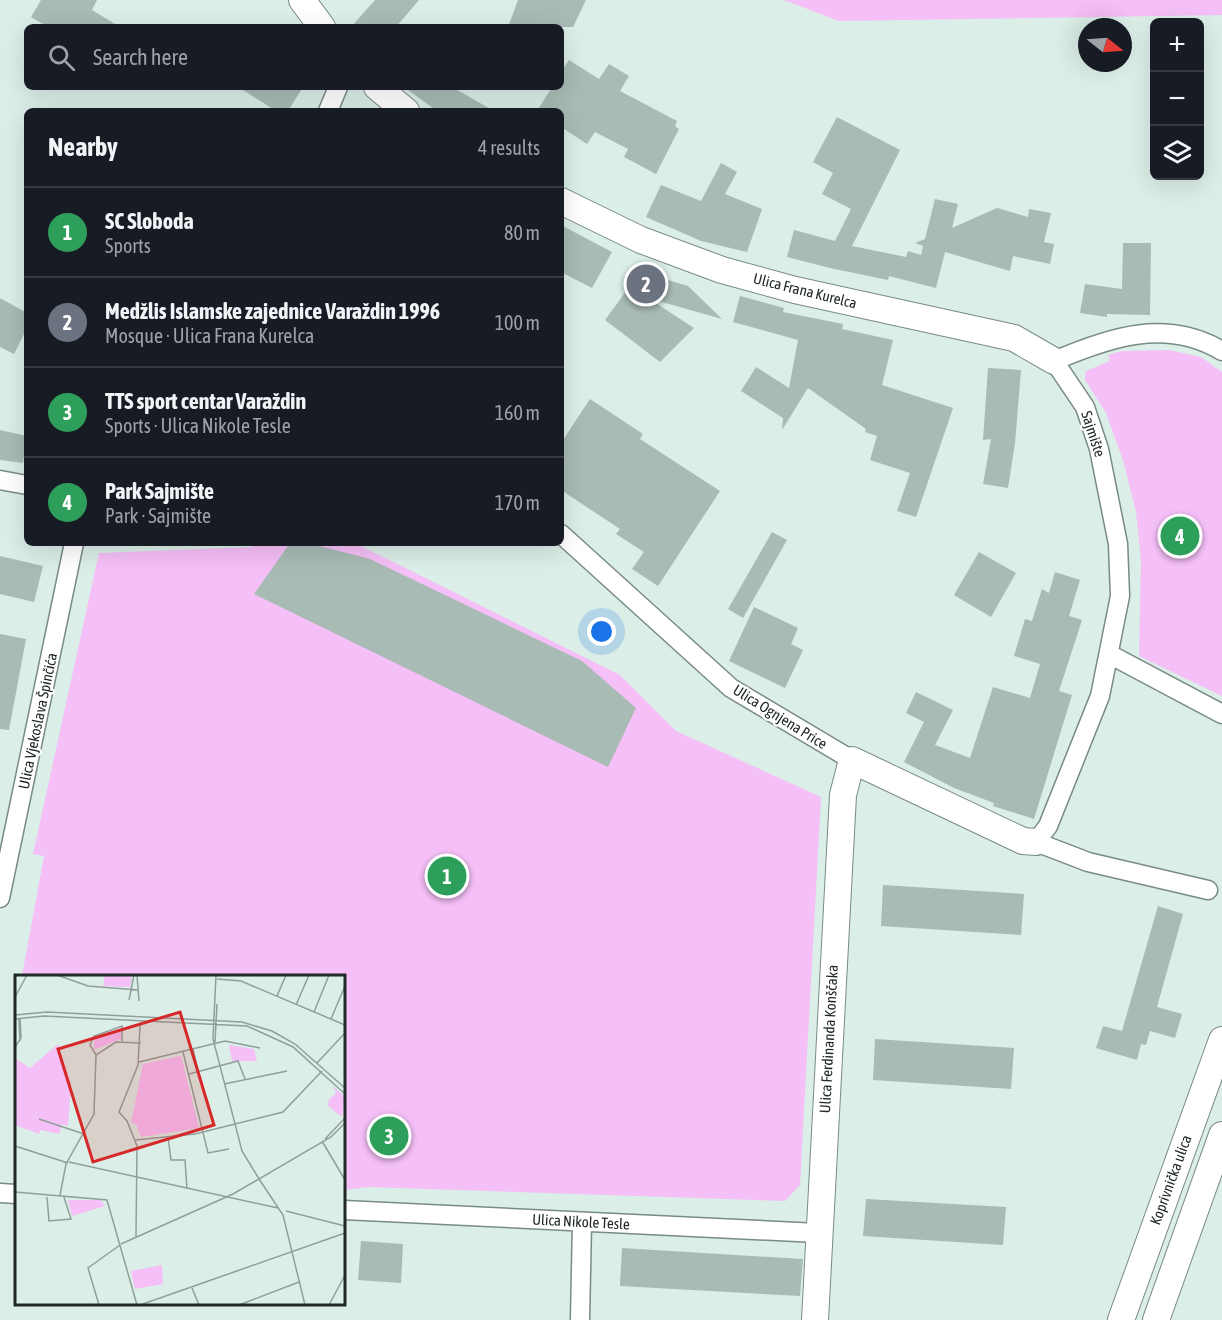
<!DOCTYPE html>
<html lang="en">
<head>
<meta charset="utf-8">
<style>
	body { margin:0; font-family:"Asap Condensed",sans-serif; background:#242831; color:#f1f3f6 }
	.controls { position:absolute; right:18px; top:18px; display:grid; overflow:hidden; border-radius:9px; box-shadow:0 6px 24px #0002 }
	.controls button { width:54px; height:54px; display:grid; place-items:center; padding:0; border:0; border-bottom:2px solid #363941; background:#171b24; color:#f1f3f6; font:30px sans-serif }
	.compass { position:absolute; left:1078px; top:18px; width:54px; height:54px; border-radius:50%; background:#171b24; box-shadow:0 6px 24px #0002; rotate:107deg }
	.you { position:absolute; left:602px; top:632px; width:21px; height:21px; margin:-15px; border:4px solid #fff; border-radius:50%; background:#1a73e8; box-shadow:0 0 0 9px #1a73e833 }
	.badge { display:grid; place-items:center; width:39px; height:39px; border-radius:50%; background:#0b8043; color:#fff; font-size:20px; font-weight:700 }
	.pin { position:absolute; translate:-50% -50%; border:3px solid #fff; box-shadow:0 2px 6px #0006 }
	.list { margin:0; padding:0; list-style:none }
	h2 { display:flex; justify-content:space-between; align-items:center; height:78px; margin:0; padding:0 24px; font-size:26px }
	h2 small { font-size:20px; font-weight:400; color:#9ea1a6 }
	.list li { display:grid; grid-template-columns:39px 1fr auto; gap:18px; align-items:center; box-sizing:border-box; height:90px; padding:0 24px; border-top:2px solid #363941 }
	.list b { display:block; font-size:22px; white-space:nowrap }
	.list p { margin:0; font-size:20px; white-space:nowrap; color:#9ea1a6 }
	.list em { font-size:20px; font-style:normal; color:#9ea1a6 }
	.icon { flex:none; width:33px; height:33px; fill:none; stroke:currentColor; stroke-width:2; stroke-linecap:round; stroke-linejoin:round }
	.map { position:relative; flex:none; width:1222px; height:1320px; overflow:hidden }
	.search { position:absolute; background:#171b24; box-shadow:0 6px 24px #0002; left:24px; top:24px; width:540px; height:66px; display:flex; align-items:center; gap:15px; box-sizing:border-box; padding:0 21px; border-radius:9px; color:#9ea1a6; font-size:22px }
	.panel { position:absolute; background:#171b24; box-shadow:0 6px 24px #0002; left:24px; top:108px; width:540px; height:438px; border-radius:9px }
	.map>svg:first-child { display:block }
	.green { fill:#f5bff7 }
	.building { fill:#a8bbb4 }
	.lines { fill:none; stroke-linecap:round; stroke-linejoin:round }
	.street-casing { stroke:#798b85; stroke-width:21 }
	.secondary-casing { stroke:#798b85; stroke-width:28 }
	.street { stroke:#fff; stroke-width:18 }
	.secondary { stroke:#fff; stroke-width:26 }
	.labels { text-anchor:middle; stroke-width:4.5; stroke-linejoin:round; paint-order:stroke }
	.street-label { font-size:15px; fill:#212926; stroke:#fff }
	.inset-road { fill:none; stroke:#919f9a; stroke-width:1.5 }
	.view { fill:#d62828; fill-opacity:0.15; stroke:#d62828; stroke-width:3 }
	.inset-edge { fill:none; stroke:#212926; stroke-width:3 }
</style>
</head>
<body>
<div class="map">
<svg width="1222" height="1320" viewBox="0 0 1222 1320">
	<rect width="100%" height="100%" fill="#dbeee7"/>
	<!-- green -->
	<path class="green" d="M 784,0 L 1222,0 L 1222,15 L 839,21 Z
		M 1169,350 L 1201,357 L 1222,372 L 1222,696 L 1139,656 L 1141,560 L 1136,512 L 1123,460 L 1106,413 L 1085,380 L 1086,371 L 1110,361 L 1108,355 L 1122,351 Z
		M 253,543 L 355,543 L 620,675 L 676,731 L 821,797 L 800,1185 L 785,1201 L 368,1187 L 344,1190 L 344,976 L 22,976 L 44,856 L 33,854 L 99,553 L 252,547 Z"/>
	<!-- building -->
	<path class="building" d="M 41,0 L 97,0 L 92,10 L 120,27 L 48,27 L 31,17 Z
		M 375,0 L 419,0 L 396,27 L 351,27 Z
		M 518,0 L 586,0 L 573,27 L 508,27 Z
		M 569,60 L 599,79 L 609,64 L 629,76 L 620,91 L 677,121 L 675,126 L 679,129 L 656,174 L 624,157 L 628,149 L 595,132 L 587,144 L 561,127 L 561,111 L 537,111 L 552,87 L 561,87 L 561,72 Z
		M 238,87 L 303,87 L 288,111 L 276,111 Z
		M 404,87 L 452,87 L 494,111 L 437,111 Z
		M 837,117 L 900,150 L 852,246 L 906,257 L 908,251 L 921,255 L 923,246 L 915,243 L 925,239 L 935,199 L 958,204 L 952,228 L 997,208 L 1028,217 L 1029,209 L 1051,213 L 1044,242 L 1054,244 L 1050,264 L 1013,256 L 1010,271 L 945,252 L 936,288 L 889,276 L 888,280 L 830,268 L 787,257 L 794,230 L 835,241 L 851,209 L 822,194 L 833,173 L 813,162 Z
		M 721,163 L 737,172 L 725,194 L 762,209 L 747,252 L 701,241 L 646,217 L 661,185 L 701,201 Z
		M 561,225 L 612,252 L 592,288 L 561,272 Z
		M 1123,243 L 1151,243 L 1150,315 L 1107,314 L 1107,317 L 1080,313 L 1085,284 L 1122,289 Z
		M 640,272 L 688,286 L 722,319 L 648,298 L 694,328 L 660,362 L 605,320 Z
		M 740,296 L 784,308 L 783,312 L 843,324 L 842,329 L 893,340 L 882,385 L 953,408 L 916,517 L 897,511 L 910,473 L 870,460 L 877,436 L 865,432 L 866,429 L 808,388 L 782,430 L 783,418 L 741,391 L 756,367 L 789,388 L 798,340 L 733,322 Z
		M 0,298 L 27,313 L 27,328 L 14,354 L 0,347 Z
		M 988,368 L 1021,370 L 1015,443 L 1008,488 L 983,484 L 991,439 L 983,440 Z
		M 590,399 L 643,434 L 640,439 L 720,491 L 658,586 L 632,569 L 644,552 L 616,534 L 620,529 L 561,490 L 561,443 Z
		M 0,430 L 27,436 L 23,463 L 0,460 Z
		M 772,532 L 787,540 L 743,618 L 728,609 Z
		M 290,543 L 308,543 L 370,559 L 582,661 L 636,708 L 608,767 L 254,594 Z
		M 979,552 L 1016,573 L 991,617 L 954,595 Z
		M 0,556 L 43,566 L 34,602 L 0,594 Z
		M 1055,572 L 1080,580 L 1069,616 L 1082,620 L 1059,691 L 1072,695 L 1034,819 L 993,806 L 994,803 L 954,788 L 904,762 L 924,722 L 906,713 L 916,692 L 953,710 L 935,745 L 970,758 L 993,687 L 1030,698 L 1040,664 L 1014,656 L 1025,619 L 1032,621 L 1042,589 L 1049,593 Z
		M 754,607 L 798,628 L 791,644 L 803,650 L 785,688 L 729,661 Z
		M 0,634 L 26,639 L 9,730 L 0,729 Z
		M 883,885 L 1024,894 L 1021,935 L 881,926 Z
		M 1158,906 L 1183,914 L 1157,1007 L 1182,1014 L 1175,1038 L 1150,1031 L 1146,1045 L 1141,1044 L 1137,1060 L 1096,1048 L 1103,1026 L 1122,1031 Z
		M 875,1039 L 1014,1048 L 1011,1089 L 873,1080 Z
		M 866,1199 L 1006,1207 L 1003,1245 L 863,1236 Z
		M 361,1241 L 403,1244 L 401,1283 L 358,1280 Z
		M 622,1248 L 803,1259 L 800,1296 L 620,1286 Z"/>
	<g class="lines">
		<defs>
			<path id="street" d="M 328,111 L 338,87
				M 0,480 L 27,485
				M 561,534 L 731,688 L 852,760
				M 1109,654 L 1222,714
				M 1208,890 L 1088,862 L 1036,842 L 1048,826 L 1100,696 L 1120,596 L 1118,544 L 1099,449 L 1085,407 L 1054,361 C 1110,337 1166,318 1222,351
				M 0,898 L 74,543
				M 0,1193 L 16,1194
				M 344,1210 L 818,1233
				M 580,1320 L 582,1222"/>
			<path id="secondary" d="M 302,0 L 322,27
				M 377,87 L 406,111
				M 561,201 L 641,240 L 722,270 L 795,290 L 1014,338 L 1054,361
				M 815,1320 L 843,795 L 852,760 L 1023,841 L 1036,842
				M 1121,1320 L 1222,1040
				M 1156,1320 L 1222,1135"/>
		</defs>
		<!-- street casing -->
		<use href="#street" class="street-casing"/>
		<!-- secondary casing -->
		<use href="#secondary" class="secondary-casing"/>
		<!-- street -->
		<use href="#street" class="street"/>
		<!-- secondary -->
		<use href="#secondary" class="secondary"/>
	</g>
	<g class="labels">
		<!-- street labels -->
		<g class="street-label">
			<text transform="translate(805 291) rotate(14)" y="5">Ulica Frana Kurelca</text>
			<text transform="translate(1093 434) rotate(72)" y="5">Sajmište</text>
			<text transform="translate(780 717) rotate(32)" y="5">Ulica Ognjena Price</text>
			<text transform="translate(38 721) rotate(-78)" y="5">Ulica Vjekoslava Špinčića</text>
			<text transform="translate(829 1039) rotate(-87)" y="5">Ulica Ferdinanda Konščaka</text>
			<text transform="translate(1171 1180) rotate(-70)" y="5">Koprivnička ulica</text>
			<text transform="translate(581 1222) rotate(3)" y="5">Ulica Nikole Tesle</text>
		</g>
	</g>
	<!-- overview -->
	<g transform="translate(15 975)">
		<rect width="330" height="330" fill="#dbeee7"/>
		<path d="M 90,0 L 117,0 L 115,12 L 88,11 ZM 107,53 L 106,64 L 79,75 L 79,62 ZM 43,69 L 56,109 L 53,151 L 47,149 L 44,159 L 25,155 L 24,159 L 0,150 L 0,83 L 15,93 ZM 214,70 L 239,74 L 242,86 L 217,86 ZM 166,81 L 184,153 L 126,162 L 121,149 L 116,148 L 128,89 ZM 318,111 L 330,122 L 327,142 L 313,131 L 314,124 L 321,119 ZM 85,225 L 90,231 L 57,241 L 53,225 ZM 147,290 L 148,309 L 120,314 L 116,296 Z" fill="#f5bff7"/>
		<path class="inset-road" d="M 42,0 L 73,11 L 123,15M 122,0 L 124,26M 201,0 L 198,64 L 227,176 L 244,204M 202,4 L 226,6 L 330,50M 262,21 L 271,0M 0,22 L 12,0M 114,25 L 119,0M 281,30 L 294,0M 299,37 L 314,0M 0,40 L 32,37 L 227,47 L 257,56 L 280,69 L 330,113M 0,44 L 29,41 L 232,51 L 278,72 L 330,119M 4,44 L 5,66M 316,44 L 330,11M 200,67 L 202,29M 0,72 L 6,63 L 5,43M 178,74 L 183,96M 168,77 L 193,178 L 214,174M 81,80 L 75,70 L 79,61 L 107,51 L 107,66M 81,80 L 101,67 L 126,68M 124,87 L 210,66 L 245,73M 302,88 L 330,58M 174,99 L 223,86 L 230,104M 209,109 L 272,96M 24,144 L 69,159M 153,162 L 156,185 L 170,185 L 172,214M 310,164 L 330,143M 120,165 L 180,159 L 268,137 L 307,96M 307,166 L 330,205M 0,171 L 53,188M 54,187 L 263,233M 244,204 L 268,240 L 290,330M 0,217 L 92,225 L 122,330M 45,220 L 51,189 L 79,139 L 81,80M 32,222 L 34,246 L 56,244 L 49,222M 271,236 L 330,251M 121,262 L 122,171 L 112,146 L 104,137 L 123,90 L 125,51M 106,269 L 218,219 L 316,162 L 330,148M 177,313 L 184,330M 84,330 L 73,293 L 105,270M 125,330 L 330,258M 224,330 L 284,307M 314,330 L 330,300"/>
		<path class="view" d="M 165,37 L 199,150 L 78,187 L 43,74 Z"/>
		<rect width="330" height="330" class="inset-edge"/>
	</g>
</svg>
<div class="controls">
<button>+</button>
<button>−</button>
<button><svg class="icon" aria-label="layers" viewBox="0 0 24 24"><path d="M12 4l9 5-9 5-9-5zM3 14l9 5 9-5"/></svg></button>
</div>
<svg class="compass" viewBox="-18 -18 36 36"><path d="M0-13l5 13h-10z" fill="#e53935"/><path d="M0 13l5-13h-10z" fill="#9ea1a6"/></svg>
<div class="you"></div>
<div class="pin badge" style="left:447px;top:876px;background:#2e9e5b">1</div>
<div class="pin badge" style="left:646px;top:284px;background:#6b7280">2</div>
<div class="pin badge" style="left:389px;top:1136px;background:#2e9e5b">3</div>
<div class="pin badge" style="left:1180px;top:536px;background:#2e9e5b">4</div>
<div class="search"><svg class="icon" aria-label="search" viewBox="0 0 24 24"><circle cx="10" cy="10" r="6"/><path d="M15 15l6 6"/></svg>Search here</div>
<section class="panel">
<h2>Nearby<small>4 results</small></h2>
<ul class="list">
<li><span class="badge" style="background:#2e9e5b">1</span><div><b>SC Sloboda</b><p>Sports</p></div><em>80 m</em></li>
<li><span class="badge" style="background:#6b7280">2</span><div><b>Medžlis Islamske zajednice Varaždin 1996</b><p>Mosque · Ulica Frana Kurelca</p></div><em>100 m</em></li>
<li><span class="badge" style="background:#2e9e5b">3</span><div><b>TTS sport centar Varaždin</b><p>Sports · Ulica Nikole Tesle</p></div><em>160 m</em></li>
<li><span class="badge" style="background:#2e9e5b">4</span><div><b>Park Sajmište</b><p>Park · Sajmište</p></div><em>170 m</em></li>
</ul>
</section>
</div>
</body>
</html>
